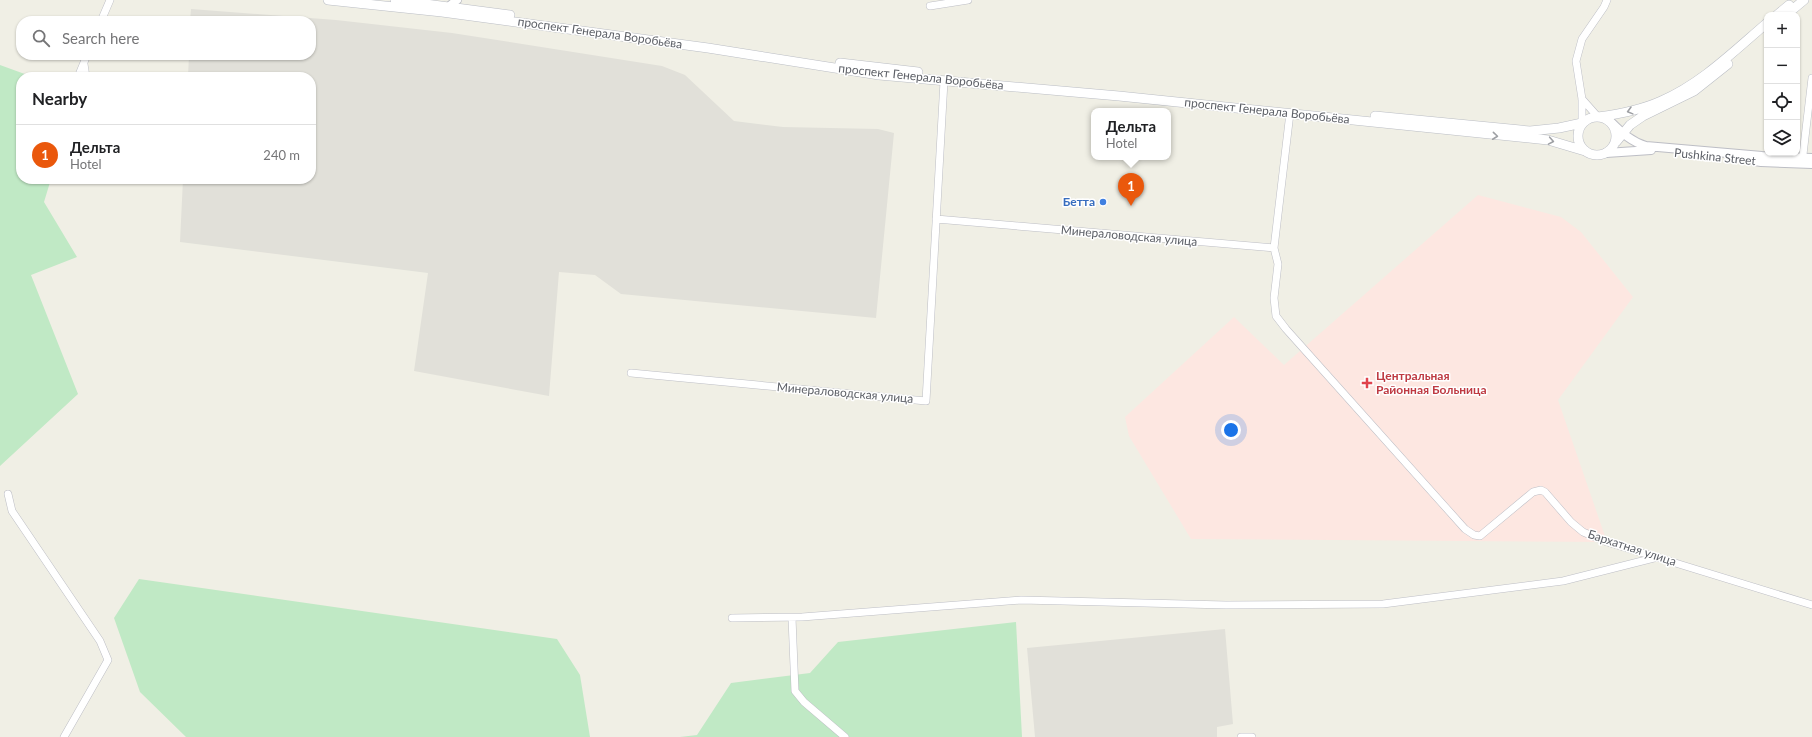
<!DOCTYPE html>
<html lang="en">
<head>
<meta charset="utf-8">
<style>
	body { margin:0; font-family:Lato,sans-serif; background:#f6f6f6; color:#202124 }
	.controls { position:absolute; right:12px; top:12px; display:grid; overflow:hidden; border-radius:8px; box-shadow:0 1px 3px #0004 }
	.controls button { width:36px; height:36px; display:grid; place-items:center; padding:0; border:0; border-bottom:1px solid #e0e0e0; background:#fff; color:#202124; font:20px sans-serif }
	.you { position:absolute; left:1231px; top:430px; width:14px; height:14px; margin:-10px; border:3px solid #fff; border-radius:50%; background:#1a73e8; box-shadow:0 0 0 6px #1a73e833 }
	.badge { display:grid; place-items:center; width:26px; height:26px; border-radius:50%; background:#ea580c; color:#fff; font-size:13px; font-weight:700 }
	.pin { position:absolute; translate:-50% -33px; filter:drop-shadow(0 1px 2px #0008) }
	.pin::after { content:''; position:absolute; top:21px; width:14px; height:12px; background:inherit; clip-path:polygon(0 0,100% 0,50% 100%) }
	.popup { position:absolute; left:1091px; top:108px; width:80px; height:52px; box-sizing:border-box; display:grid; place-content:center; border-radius:8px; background:#fff; filter:drop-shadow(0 1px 3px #0005); font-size:13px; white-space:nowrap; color:#757577 }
	.popup b { font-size:15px; color:#202124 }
	.popup::after { content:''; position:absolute; left:50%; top:100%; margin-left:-8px; border:8px solid transparent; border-top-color:#fff }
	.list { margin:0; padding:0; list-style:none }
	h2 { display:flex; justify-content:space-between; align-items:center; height:52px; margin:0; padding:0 16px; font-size:17px }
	h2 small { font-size:13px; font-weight:400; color:#757577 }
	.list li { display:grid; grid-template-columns:26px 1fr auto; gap:12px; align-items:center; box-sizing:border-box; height:60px; padding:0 16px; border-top:1px solid #e0e0e0 }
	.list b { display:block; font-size:15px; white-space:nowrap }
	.list p { margin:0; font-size:13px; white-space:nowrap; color:#757577 }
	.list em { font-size:13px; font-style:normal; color:#757577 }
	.icon { flex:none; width:22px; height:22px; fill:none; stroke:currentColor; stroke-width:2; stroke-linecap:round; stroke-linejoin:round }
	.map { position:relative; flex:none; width:1812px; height:737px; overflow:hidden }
	.search { position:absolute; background:#fff; box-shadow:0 1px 3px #0004; left:16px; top:16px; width:300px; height:44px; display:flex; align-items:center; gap:10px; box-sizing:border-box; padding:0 14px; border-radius:16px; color:#757577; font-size:15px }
	.panel { position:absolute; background:#fff; box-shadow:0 1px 3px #0004; left:16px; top:72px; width:300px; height:112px; border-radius:16px }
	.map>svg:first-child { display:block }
	.industrial { fill:#e1e0d9 }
	.medical { fill:#fde7e1 }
	.green { fill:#c0e9c5 }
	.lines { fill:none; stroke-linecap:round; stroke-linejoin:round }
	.minor-casing { stroke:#bdbec5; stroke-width:8 }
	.tertiary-casing { stroke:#bdbec5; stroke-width:10 }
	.secondary-casing { stroke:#babdc4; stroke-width:10 }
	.minor { stroke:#fff; stroke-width:7 }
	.tertiary { stroke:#fff; stroke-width:8 }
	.secondary { stroke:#fff; stroke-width:9 }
	.oneway { stroke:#9ea0a4 }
	.shop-dot { fill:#3f7fe0; stroke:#fff; stroke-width:1.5 }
	.health-dot { fill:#e0444e; stroke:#fff; stroke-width:1.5 }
	.labels { text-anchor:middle; stroke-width:3; stroke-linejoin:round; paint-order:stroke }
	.street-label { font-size:12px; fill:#5d6067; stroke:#fff }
	.shop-label { font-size:12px; font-weight:bold; fill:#366cbe; stroke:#fff; text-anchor:end }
	.health-label { font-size:12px; font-weight:bold; fill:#be3a42; stroke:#fff; text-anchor:start }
</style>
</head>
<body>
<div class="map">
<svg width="1812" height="737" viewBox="0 0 1812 737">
	<rect width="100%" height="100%" fill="#f0efe5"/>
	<!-- industrial -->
	<path class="industrial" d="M 191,9 L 336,20 L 452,33 L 662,66 L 685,75 L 734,121 L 783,127 L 878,129 L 894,133 L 876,318 L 621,294 L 595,275 L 559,272 L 549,396 L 414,371 L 428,273 L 180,242 L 183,179 L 311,179 L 311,77 L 188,77 L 189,55 L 311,55 L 311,21 L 190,21 Z
		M 1225,629 L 1233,724 L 1217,727 L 1217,737 L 1035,737 L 1027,648 Z"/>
	<!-- medical -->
	<path class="medical" d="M 1478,195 L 1561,217 L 1581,232 L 1633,297 L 1558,400 L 1607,542 L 1191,539 L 1129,436 L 1125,417 L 1234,317 L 1284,365 Z"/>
	<!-- green -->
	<path class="green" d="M 0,65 L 33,77 L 21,77 L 21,179 L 51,179 L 44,202 L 77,257 L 31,275 L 78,394 L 0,466 Z
		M 139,579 L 557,639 L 580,675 L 590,737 L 186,737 L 140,692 L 114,618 Z
		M 1016,622 L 1022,737 L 680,737 L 697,735 L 731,683 L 810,673 L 838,642 Z"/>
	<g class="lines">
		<defs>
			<path id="minor" d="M 930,6 L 968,0
				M 101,21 L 110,0
				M 84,64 L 86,77
				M 78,77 L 87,55
				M 1582,99 L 1598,117
				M 1290,113 L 1274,248 L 1278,264 L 1274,298 L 1276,316 L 1286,329 L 1465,529 L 1474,535 L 1480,536 L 1533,492 L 1541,490 L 1545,492 L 1571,522 L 1583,532 L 1607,542 L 1812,605
				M 1582,123 L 1582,99 L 1576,61 L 1582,39 L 1604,7 L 1607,0
				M 1802,163 L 1812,78
				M 936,219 L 1274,248
				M 631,373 L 926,401 L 944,81
				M 8,494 L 12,511 L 100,641 L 108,660 L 64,737
				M 732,618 L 802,617 L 1021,600 L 1226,605 L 1383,604 L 1563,581 L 1658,557
				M 792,618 L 795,691 L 804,702 L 845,737
				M 1241,737 L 1252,737"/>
			<path id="tertiary" d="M 446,9 L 457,0
				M 1612,123 C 1622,133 1632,142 1646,146 L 1762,156 L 1812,158
				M 1606,153 L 1651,150
				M 1742,159 L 1761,162 L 1812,164"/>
			<path id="secondary" d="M 328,0 L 442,12 L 708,48 L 879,75 L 1119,96 L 1548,140 L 1585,151
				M 395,0 L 510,15
				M 1777,15 L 1789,5
				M 1786,15 L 1804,0
				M 840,63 L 918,72
				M 1375,116 L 1530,131 L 1559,128 L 1582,123
				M1578 136a19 19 0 1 1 38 0a19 19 0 1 1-38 0Z
				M 1598,117 C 1620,114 1641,110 1661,101 C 1701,84 1734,51 1767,23
				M 1616,142 L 1630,125 L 1643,116 L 1694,91 L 1728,64"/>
		</defs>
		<!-- minor casing -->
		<use href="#minor" class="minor-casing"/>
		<!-- tertiary casing -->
		<use href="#tertiary" class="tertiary-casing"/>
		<!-- secondary casing -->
		<use href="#secondary" class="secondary-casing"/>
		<!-- minor -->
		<use href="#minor" class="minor"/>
		<!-- tertiary -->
		<use href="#tertiary" class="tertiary"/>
		<!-- secondary -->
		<use href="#secondary" class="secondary"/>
	</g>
	<!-- one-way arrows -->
	<defs><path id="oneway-chevron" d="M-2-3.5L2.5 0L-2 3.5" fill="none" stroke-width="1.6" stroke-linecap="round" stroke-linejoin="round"/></defs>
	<g class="oneway">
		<use href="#oneway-chevron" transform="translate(1630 111) rotate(165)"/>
		<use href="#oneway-chevron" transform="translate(1495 136) rotate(6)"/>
		<use href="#oneway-chevron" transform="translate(1551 141) rotate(10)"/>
	</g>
	<!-- markers -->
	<circle class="shop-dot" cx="1103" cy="202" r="4"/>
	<path class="health-dot" d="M1365 377h4v4h4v4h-4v4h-4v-4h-4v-4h4z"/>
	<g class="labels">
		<!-- street labels -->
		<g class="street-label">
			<text transform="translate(600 33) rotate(8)" y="4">проспект Генерала Воробьёва</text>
			<text transform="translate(921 77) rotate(6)" y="4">проспект Генерала Воробьёва</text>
			<text transform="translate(1267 111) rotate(6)" y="4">проспект Генерала Воробьёва</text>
			<text transform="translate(1715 157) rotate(6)" y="4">Pushkina Street</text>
			<text transform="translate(1129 236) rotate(5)" y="4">Минераловодская улица</text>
			<text transform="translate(845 393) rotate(5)" y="4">Минераловодская улица</text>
			<text transform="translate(1632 548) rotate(18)" y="4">Бархатная улица</text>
		</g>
		<!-- shop labels -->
		<g class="shop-label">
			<text x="1095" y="206">Бетта</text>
		</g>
		<!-- health labels -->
		<g class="health-label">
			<text x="1376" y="380">Центральная<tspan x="1376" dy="14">Районная Больница</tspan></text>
		</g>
	</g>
</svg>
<div class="controls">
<button>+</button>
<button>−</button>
<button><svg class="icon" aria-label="locate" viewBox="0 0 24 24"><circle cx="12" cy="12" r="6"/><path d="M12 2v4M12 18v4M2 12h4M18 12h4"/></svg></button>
<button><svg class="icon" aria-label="layers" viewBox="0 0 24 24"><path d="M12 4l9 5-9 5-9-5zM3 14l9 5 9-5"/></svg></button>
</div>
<div class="you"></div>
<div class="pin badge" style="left:1131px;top:206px">1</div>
<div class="popup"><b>Дельта</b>Hotel</div>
<div class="search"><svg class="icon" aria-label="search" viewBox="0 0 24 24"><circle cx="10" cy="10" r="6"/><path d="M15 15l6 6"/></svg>Search here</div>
<section class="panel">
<h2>Nearby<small></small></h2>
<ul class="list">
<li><span class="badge">1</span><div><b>Дельта</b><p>Hotel</p></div><em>240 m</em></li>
</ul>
</section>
</div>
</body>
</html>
